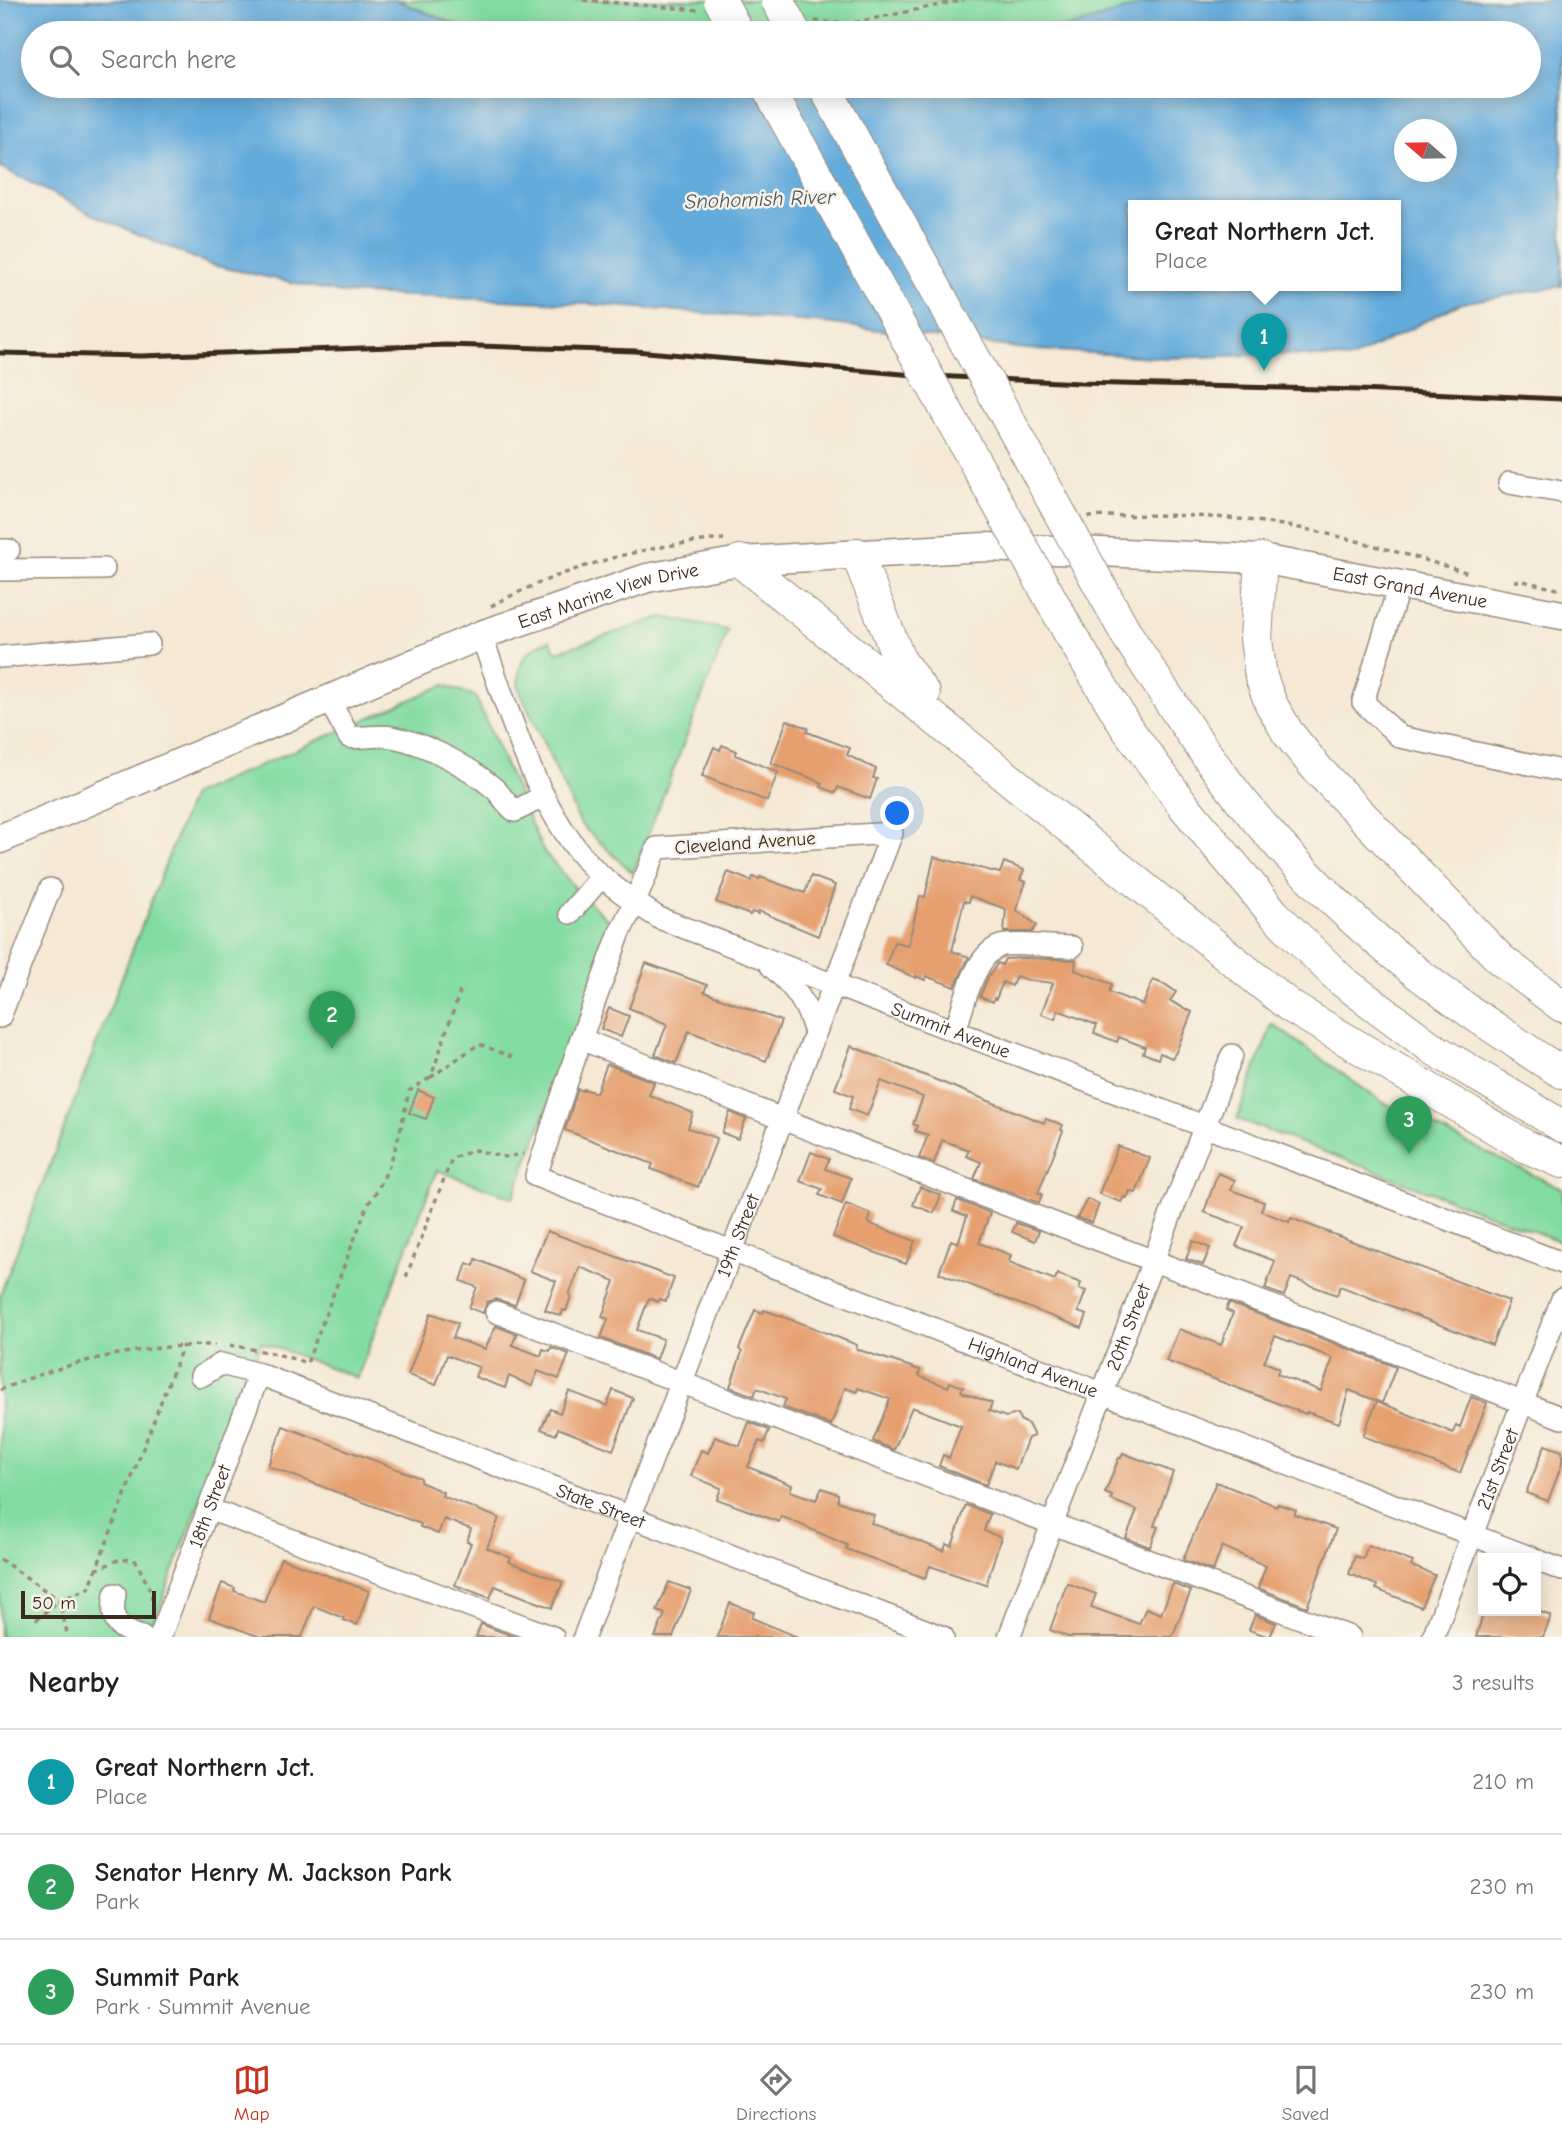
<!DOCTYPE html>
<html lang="en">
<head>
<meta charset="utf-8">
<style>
	body { margin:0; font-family:"Comic Neue",sans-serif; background:#f2f2f2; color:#222 }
	.controls { position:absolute; right:21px; bottom:21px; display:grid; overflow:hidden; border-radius:0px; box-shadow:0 4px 18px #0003 }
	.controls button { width:63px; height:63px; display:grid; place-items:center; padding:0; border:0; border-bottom:2px solid #e0e0e0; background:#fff; color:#222; font:35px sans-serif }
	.compass { position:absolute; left:1394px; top:119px; width:63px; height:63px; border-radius:50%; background:#fff; box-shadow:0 4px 18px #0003; rotate:290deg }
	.scale { position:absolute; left:21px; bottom:18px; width:135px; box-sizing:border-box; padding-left:7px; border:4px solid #3b2a1e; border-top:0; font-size:19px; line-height:24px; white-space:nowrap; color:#3b2a1e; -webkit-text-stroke:5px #f7f3e8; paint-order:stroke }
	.you { position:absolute; left:898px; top:814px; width:24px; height:24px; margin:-18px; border:5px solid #fff; border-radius:50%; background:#1a73e8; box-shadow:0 0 0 10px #1a73e833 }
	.badge { display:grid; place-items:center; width:46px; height:46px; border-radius:50%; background:#c8321e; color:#fff; font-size:23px; font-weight:700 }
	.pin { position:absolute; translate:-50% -58px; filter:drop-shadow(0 2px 4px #0008) }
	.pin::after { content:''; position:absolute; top:37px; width:24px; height:21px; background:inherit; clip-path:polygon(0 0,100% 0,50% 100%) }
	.popup { position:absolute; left:1128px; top:200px; width:273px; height:91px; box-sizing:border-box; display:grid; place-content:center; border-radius:0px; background:#fff; filter:drop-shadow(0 2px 5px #0005); font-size:23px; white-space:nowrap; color:#767676 }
	.popup b { font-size:26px; color:#222 }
	.popup::after { content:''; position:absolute; left:50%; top:100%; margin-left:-14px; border:14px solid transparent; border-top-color:#fff }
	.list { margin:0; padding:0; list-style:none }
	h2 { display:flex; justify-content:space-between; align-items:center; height:91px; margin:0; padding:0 28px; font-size:30px }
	h2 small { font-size:23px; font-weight:400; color:#767676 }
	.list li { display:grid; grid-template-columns:46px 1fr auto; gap:21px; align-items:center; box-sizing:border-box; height:105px; padding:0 28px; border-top:2px solid #e0e0e0 }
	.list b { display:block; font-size:26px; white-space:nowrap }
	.list p { margin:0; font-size:23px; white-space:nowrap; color:#767676 }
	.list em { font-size:23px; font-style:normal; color:#767676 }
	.icon { flex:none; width:38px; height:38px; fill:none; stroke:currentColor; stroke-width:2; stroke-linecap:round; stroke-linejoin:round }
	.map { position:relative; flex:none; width:1562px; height:1637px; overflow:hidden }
	.search { position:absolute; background:#fff; box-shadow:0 4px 18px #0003; left:21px; right:21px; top:21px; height:77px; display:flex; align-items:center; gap:18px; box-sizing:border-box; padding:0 24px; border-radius:38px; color:#767676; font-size:26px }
	.sheet { height:406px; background:#fff }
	nav { display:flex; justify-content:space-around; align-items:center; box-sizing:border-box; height:98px; border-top:2px solid #e0e0e0; background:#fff; font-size:19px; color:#767676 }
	nav a { display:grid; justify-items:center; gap:4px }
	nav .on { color:#c8321e }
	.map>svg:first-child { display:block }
	.green { fill:#82dca2; stroke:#5e8360; stroke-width:2 }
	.water { fill:#64abdb; stroke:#506a7c; stroke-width:2; fill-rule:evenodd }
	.building { fill:#e6a070; fill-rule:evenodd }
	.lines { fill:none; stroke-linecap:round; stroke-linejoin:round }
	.minor-casing { stroke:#988a7a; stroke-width:24 }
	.major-casing { stroke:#988a7a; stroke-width:31 }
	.highway-casing { stroke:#988a7a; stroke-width:34 }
	.path { stroke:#988a7a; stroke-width:3.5; stroke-dasharray:5 5; stroke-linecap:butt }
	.minor { stroke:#fff; stroke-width:21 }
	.major { stroke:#fff; stroke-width:28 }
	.highway { stroke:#fff; stroke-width:32 }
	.rail { stroke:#3b2a1e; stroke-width:5 }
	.highway-bridge-casing { stroke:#988a7a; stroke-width:34; stroke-linecap:butt }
	.highway-bridge { stroke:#fff; stroke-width:32 }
	.labels { text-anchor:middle; stroke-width:5; stroke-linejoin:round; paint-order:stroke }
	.street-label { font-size:19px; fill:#3b2a1e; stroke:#f7f3e8 }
	.water-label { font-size:21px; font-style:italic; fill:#495760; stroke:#f7f3e8 }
</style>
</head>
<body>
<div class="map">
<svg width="1562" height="1637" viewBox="0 0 1562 1637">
	<rect width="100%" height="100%" fill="#f7f3e8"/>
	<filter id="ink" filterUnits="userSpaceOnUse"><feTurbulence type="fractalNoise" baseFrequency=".0143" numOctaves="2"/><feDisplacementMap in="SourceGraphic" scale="14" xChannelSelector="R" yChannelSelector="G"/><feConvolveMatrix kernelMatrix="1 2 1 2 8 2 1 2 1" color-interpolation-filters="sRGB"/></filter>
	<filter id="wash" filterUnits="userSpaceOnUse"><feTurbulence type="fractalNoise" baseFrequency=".00686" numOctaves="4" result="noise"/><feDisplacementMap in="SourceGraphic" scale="28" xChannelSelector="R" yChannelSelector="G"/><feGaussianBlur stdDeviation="1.57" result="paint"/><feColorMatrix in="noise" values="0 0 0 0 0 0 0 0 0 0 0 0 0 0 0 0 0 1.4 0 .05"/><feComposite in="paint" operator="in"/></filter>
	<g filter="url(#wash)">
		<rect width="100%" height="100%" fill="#f5e9d6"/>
		<!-- green -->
		<path class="green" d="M 396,0 L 1158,0 L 1083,24 L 1043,33 L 476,33 Z
			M 662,617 L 728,630 L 633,873 L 581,825 L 518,687 C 519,659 524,650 550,640 L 556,652 Z
			M 444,685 L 475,696 L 543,851 L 576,889 L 616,928 L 513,1198 L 437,1170 L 357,1378 L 261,1342 L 148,1637 L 0,1637 L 0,1295 L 192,795 Z
			M 1272,1024 L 1382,1102 L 1562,1189 L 1562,1242 L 1237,1119 Z"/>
		<!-- water -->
		<path class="water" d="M 0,0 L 396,0 L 476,33 L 33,33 L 33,86 L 1529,86 L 1529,33 L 1050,33 L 1158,0 L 1562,0 L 1562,286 L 1461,303 L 1351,359 L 1275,354 L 1170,358 L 1025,349 L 825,323 L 590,304 L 341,293 L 211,265 L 96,216 L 0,167 ZM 1404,130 L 1446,130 L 1446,172 L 1404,172 ZM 1133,205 L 1395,205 L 1395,285 L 1133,285 Z"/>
		<g id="blocks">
			<!-- building -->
			<path class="building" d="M 787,720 L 808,728 L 807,732 L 850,748 L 847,755 L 876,769 L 873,778 L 877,779 L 870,799 L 838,787 L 836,793 L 821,787 L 822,783 L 813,779 L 771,763 Z
				M 722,745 L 737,751 L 735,755 L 778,772 L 767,801 L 702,776 L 714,747 L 720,750 Z
				M 934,857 L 1000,873 L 1004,862 L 1024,870 L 1020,880 L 1026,882 L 1016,910 L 1037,925 L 1032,932 L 1004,932 L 1006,909 L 970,896 L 969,902 L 964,901 L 952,951 L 969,957 L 955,987 L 926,976 L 925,980 L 916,976 L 916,978 L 886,965 L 894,942 L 908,945 L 920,896 L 925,897 Z
				M 728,872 L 751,881 L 753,877 L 759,879 L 760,877 L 805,893 L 811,876 L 835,885 L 818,936 L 759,911 L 758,914 L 752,912 L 750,915 L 716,902 Z
				M 1024,958 L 1076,960 L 1075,970 L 1112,984 L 1109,992 L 1143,1005 L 1153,980 L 1166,985 L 1176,992 L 1170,1001 L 1192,1012 L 1176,1052 L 1172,1058 L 1160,1053 L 1158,1059 L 1143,1053 L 1145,1047 L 1119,1037 L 1117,1042 L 1094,1033 L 1097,1025 L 1058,1010 L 1055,1019 L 1041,1014 L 1053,983 L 1028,980 L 1016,976 L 1012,986 L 1003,982 L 996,999 L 994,998 L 993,1002 L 980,997 L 988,977 L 998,963 L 1002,965 L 1005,959 Z
				M 646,963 L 707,985 L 704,992 L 781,1021 L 766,1061 L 689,1031 L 676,1063 L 655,1055 L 667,1024 L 629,1008 Z
				M 609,1008 L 629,1016 L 621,1037 L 601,1029 Z
				M 851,1046 L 1044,1123 L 1046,1119 L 1063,1125 L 1061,1130 L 1063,1131 L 1038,1193 L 1042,1194 L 1039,1203 L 974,1179 L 981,1162 L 966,1156 L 969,1150 L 942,1140 L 934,1163 L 919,1158 L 928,1135 L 915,1131 L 917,1126 L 913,1124 L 923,1097 L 881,1081 L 867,1116 L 849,1109 L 853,1096 L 835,1089 Z
				M 607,1064 L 654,1082 L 649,1095 L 693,1113 L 688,1128 L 717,1138 L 698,1187 L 651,1169 L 653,1164 L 645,1161 L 565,1130 L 578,1089 L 583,1091 L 584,1089 L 596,1093 Z
				M 418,1090 L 434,1097 L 426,1119 L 409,1113 Z
				M 730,1112 L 746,1119 L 738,1139 L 722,1133 Z
				M 1118,1146 L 1150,1158 L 1136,1193 L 1130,1191 L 1127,1198 L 1124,1197 L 1121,1202 L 1099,1194 Z
				M 811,1152 L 829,1159 L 825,1169 L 851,1178 L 842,1204 L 819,1195 L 822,1189 L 800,1181 Z
				M 1218,1173 L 1235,1180 L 1231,1190 L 1264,1202 L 1261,1211 L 1289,1222 L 1291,1218 L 1509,1301 L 1492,1345 L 1340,1286 L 1337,1295 L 1291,1278 L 1284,1296 L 1265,1289 L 1275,1261 L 1236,1246 L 1244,1227 L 1204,1212 Z
				M 920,1187 L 941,1195 L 934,1213 L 913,1205 Z
				M 1087,1199 L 1099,1204 L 1092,1223 L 1077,1218 Z
				M 957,1200 L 990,1213 L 979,1243 L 1011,1255 L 1009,1262 L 1055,1280 L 1057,1274 L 1081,1283 L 1079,1289 L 1086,1291 L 1078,1312 L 1087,1315 L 1082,1328 L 939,1273 L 951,1240 L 958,1243 L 967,1216 L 953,1211 Z
				M 846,1204 L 871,1214 L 868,1223 L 915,1241 L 906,1264 L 833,1237 Z
				M 1016,1223 L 1039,1231 L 1035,1241 L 1012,1232 Z
				M 547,1231 L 674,1278 L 666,1301 L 659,1299 L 658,1302 L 649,1298 L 637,1330 L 663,1339 L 656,1359 L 601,1338 L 608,1319 L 602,1317 L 615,1281 L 580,1267 L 569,1295 L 571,1296 L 566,1311 L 563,1310 L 561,1316 L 545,1310 L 556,1281 L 530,1271 Z
				M 1193,1241 L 1210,1248 L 1203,1265 L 1186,1259 Z
				M 476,1259 L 524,1280 L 515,1305 L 495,1299 L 487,1302 L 483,1313 L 469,1308 L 477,1287 L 461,1281 L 467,1263 L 474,1266 Z
				M 1229,1303 L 1396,1367 L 1382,1403 L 1349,1390 L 1339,1423 L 1307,1412 L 1306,1414 L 1166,1361 L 1179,1329 L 1221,1345 L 1233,1313 L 1226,1310 ZM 1275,1336 L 1333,1358 L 1321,1391 L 1277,1374 L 1279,1368 L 1264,1362 Z
				M 755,1310 L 763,1313 L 764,1310 L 809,1326 L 857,1345 L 856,1349 L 920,1370 L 919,1375 L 921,1377 L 948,1387 L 950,1382 L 963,1387 L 961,1391 L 964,1393 L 992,1403 L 989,1411 L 1006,1417 L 1018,1414 L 1020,1420 L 1028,1424 L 1034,1436 L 1028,1438 L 1016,1469 L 995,1461 L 986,1485 L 939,1466 L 943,1455 L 949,1458 L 961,1426 L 912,1407 L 894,1450 L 873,1441 L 890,1399 L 858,1388 L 857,1392 L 845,1388 L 831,1425 L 783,1407 L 786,1399 L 757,1388 L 754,1396 L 730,1387 L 742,1352 L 739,1349 Z
				M 431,1313 L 458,1323 L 453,1338 L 485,1349 L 496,1326 L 517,1334 L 512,1345 L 541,1356 L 543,1349 L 550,1351 L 551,1347 L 569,1354 L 559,1379 L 538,1371 L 532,1386 L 509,1376 L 505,1388 L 475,1377 L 479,1367 L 447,1355 L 436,1385 L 408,1375 Z
				M 613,1390 L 633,1398 L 613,1450 L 558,1428 L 556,1435 L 541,1429 L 550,1409 L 560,1413 L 569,1391 L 607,1406 Z
				M 1471,1397 L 1487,1403 L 1460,1473 L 1363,1436 L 1377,1401 L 1453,1433 L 1456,1425 L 1460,1427 Z
				M 749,1422 L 769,1430 L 764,1443 L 759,1441 L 748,1467 L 792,1485 L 790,1491 L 816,1500 L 822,1488 L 838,1494 L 838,1501 L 874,1515 L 871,1523 L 944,1551 L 946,1544 L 952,1546 L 966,1505 L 990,1514 L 984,1531 L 1001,1537 L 986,1585 L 930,1566 L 925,1578 L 846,1549 L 847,1545 L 781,1516 L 779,1522 L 717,1499 L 721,1488 L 691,1476 L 701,1450 L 708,1453 L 715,1437 L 740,1446 Z
				M 283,1426 L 421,1478 L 420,1482 L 443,1492 L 442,1496 L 499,1518 L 487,1548 L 511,1558 L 509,1562 L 563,1582 L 552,1608 L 495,1586 L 490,1598 L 455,1585 L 471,1543 L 467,1542 L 471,1529 L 444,1519 L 438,1534 L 420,1527 L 421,1524 L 268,1466 Z
				M 1545,1445 L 1562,1451 L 1562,1464 L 1548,1501 L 1526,1493 Z
				M 1123,1453 L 1173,1472 L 1154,1526 L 1158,1527 L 1150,1547 L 1126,1538 L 1137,1510 L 1111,1500 L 1112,1496 L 1105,1493 L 1119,1458 L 1121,1458 Z
				M 1216,1482 L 1277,1506 L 1278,1504 L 1296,1510 L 1294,1514 L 1336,1529 L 1307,1607 L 1258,1588 L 1266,1566 L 1222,1546 L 1213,1571 L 1183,1560 Z
				M 1368,1545 L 1413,1562 L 1411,1566 L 1435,1575 L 1421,1607 L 1376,1589 L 1377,1585 L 1349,1574 L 1355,1556 L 1363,1559 Z
				M 281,1558 L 369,1591 L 357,1625 L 343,1620 L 344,1618 L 314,1606 L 302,1637 L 260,1637 L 209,1618 L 222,1583 L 235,1588 L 234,1591 L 264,1602 Z
				M 669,1582 L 691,1590 L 673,1637 L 655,1637 L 665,1614 L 657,1611 Z
				M 1067,1583 L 1096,1594 L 1091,1607 L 1139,1624 L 1146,1608 L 1161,1614 L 1173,1584 L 1191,1591 L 1172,1637 L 1068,1637 L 1050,1630 Z
				M 730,1603 L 754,1612 L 752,1618 L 797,1637 L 717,1637 Z
				M 1484,1611 L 1538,1611 L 1551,1616 L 1543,1637 L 1476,1637 Z
				M 1255,1615 L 1276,1623 L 1270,1637 L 1249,1630 Z
				M 481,1624 L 515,1637 L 476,1637 Z"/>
		</g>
	</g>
	<g filter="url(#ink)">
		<use href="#blocks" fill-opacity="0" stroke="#988a7a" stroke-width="2"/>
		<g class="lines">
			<defs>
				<g id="minor">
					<path d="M 1509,483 L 1562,492"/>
					<path d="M 0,550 L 9,550"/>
					<path d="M 0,570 L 104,569"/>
					<path d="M 1399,586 L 1363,702 L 1400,737 L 1562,771"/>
					<path id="s1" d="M 481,635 C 509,711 537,812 595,870 C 613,888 637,904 659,918 L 1562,1263"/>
					<path d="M 0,657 L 149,644"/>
					<path d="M 329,700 L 349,737 C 363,739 378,734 392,737 C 426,743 472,768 497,791 C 503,798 508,806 515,811 L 544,796"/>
					<path d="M 570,913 L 602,876"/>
					<path d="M 771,966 C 795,988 806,1001 815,1033"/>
					<path d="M 0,1017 L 50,889"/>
					<path d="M 955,1031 C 964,1006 973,956 1000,946 C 1013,942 1056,947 1072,947"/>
					<path d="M 581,1039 C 906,1171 1236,1289 1562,1418"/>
					<path d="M 496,1312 L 1350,1637"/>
					<path id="s2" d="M 201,1376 L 221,1364 L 259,1374 L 943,1637"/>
					<path d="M 209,1509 L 553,1637"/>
					<path d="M 1536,1560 L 1562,1570"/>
					<path d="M 115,1594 C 110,1621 116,1629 142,1637"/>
					<path id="s3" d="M 160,1637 L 259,1374"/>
					<path id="s4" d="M 584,1637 C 686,1369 789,1101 892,833 L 657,848 L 635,902 L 620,932 L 581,1039 L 536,1176 L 1532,1558"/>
					<path id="s5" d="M 1009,1637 L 1232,1055"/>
					<path id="s6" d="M 1433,1637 L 1562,1299"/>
				</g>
				<g id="major">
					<path id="s7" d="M 0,839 L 481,635 L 647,578 L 740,561 L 985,547 L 1261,559 L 1562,615"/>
				</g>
				<path id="highway" d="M 857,554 L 899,659 L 924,694
					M 1261,559 L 1256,639 L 1261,677 L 1271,704 L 1288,733 L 1318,770 L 1501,960 L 1562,1006
					M 740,561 L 1291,1007 L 1527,1147 L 1562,1162
					M 1069,632 L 1126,727 L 1184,806 L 1274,914 L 1341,980 L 1432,1048 L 1562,1126
					M 1127,635 C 1172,705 1217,776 1273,838 C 1341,915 1422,982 1508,1037 C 1526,1049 1543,1062 1562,1072"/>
			</defs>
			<!-- minor casing -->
			<use href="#minor" class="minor-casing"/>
			<!-- major casing -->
			<use href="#major" class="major-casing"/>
			<!-- highway casing -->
			<use href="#highway" class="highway-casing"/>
			<!-- path -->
			<path class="path" d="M 583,0 L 699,10
				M 815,21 L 847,24 L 964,0
				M 1088,517 C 1149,514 1210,514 1270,523 C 1338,533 1403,554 1469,573
				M 1514,581 L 1523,581 L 1561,590
				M 491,606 C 562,568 643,545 724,539
				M 460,991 L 431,1077 L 479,1044 L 512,1057
				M 406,1277 L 452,1158 L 475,1150 L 505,1157 L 523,1154
				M 230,1345 L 277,1354 L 307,1363 L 367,1206 C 393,1169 400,1134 409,1091 L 431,1077
				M 0,1390 C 68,1361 141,1345 215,1345
				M 0,1559 L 59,1600 L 68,1637
				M 96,1570 L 120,1559 L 136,1561 L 152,1594 L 151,1602
				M 36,1620 L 59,1600 L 89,1588 L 183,1345"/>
			<!-- minor -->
			<use href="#minor" class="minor"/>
			<!-- major -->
			<use href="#major" class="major"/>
			<!-- highway -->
			<use href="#highway" class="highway"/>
			<!-- rail -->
			<path class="rail" d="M 0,353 L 142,356 L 446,345 L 635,351 L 914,375 L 1080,383 L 1359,390 L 1562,399"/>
			<defs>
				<path id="highway-bridge" d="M 720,0 L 738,33
					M 777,0 L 795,33
					M 767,86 L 1069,632
					M 824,86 L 1127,635"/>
			</defs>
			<!-- highway-bridge casing -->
			<use href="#highway-bridge" class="highway-bridge-casing"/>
			<!-- highway-bridge -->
			<use href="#highway-bridge" class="highway-bridge"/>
		</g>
	</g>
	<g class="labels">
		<!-- street labels -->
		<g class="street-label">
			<text dy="7" stroke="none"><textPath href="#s7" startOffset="1466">East Grand Avenue</textPath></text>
			<text dy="7" stroke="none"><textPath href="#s7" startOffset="656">East Marine View Drive</textPath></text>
			<text transform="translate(745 842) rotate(-4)" y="7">Cleveland Avenue</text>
			<text dy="7" stroke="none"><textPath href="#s1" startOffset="656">Summit Avenue</textPath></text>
			<text dy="7" stroke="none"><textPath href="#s4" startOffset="430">19th Street</textPath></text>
			<text dy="7" stroke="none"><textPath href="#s5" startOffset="332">20th Street</textPath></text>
			<text dy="7" stroke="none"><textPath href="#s4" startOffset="1979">Highland Avenue</textPath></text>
			<text dy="7" stroke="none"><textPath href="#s6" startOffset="180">21st Street</textPath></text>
			<text dy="7" stroke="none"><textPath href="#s3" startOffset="140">18th Street</textPath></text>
			<text dy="7" stroke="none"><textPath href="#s2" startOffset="429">State Street</textPath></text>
		</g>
		<!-- water labels -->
		<g class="water-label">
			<text transform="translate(760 199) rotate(-2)" y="7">Snohomish River</text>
		</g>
	</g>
</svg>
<div class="controls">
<button><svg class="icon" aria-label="locate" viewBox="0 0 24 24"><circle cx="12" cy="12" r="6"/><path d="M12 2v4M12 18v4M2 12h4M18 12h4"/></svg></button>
</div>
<svg class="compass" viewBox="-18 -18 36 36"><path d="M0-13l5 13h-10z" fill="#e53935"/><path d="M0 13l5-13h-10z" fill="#767676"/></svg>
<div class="scale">50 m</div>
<div class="you"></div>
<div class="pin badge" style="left:1264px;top:371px;background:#0f9aa8">1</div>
<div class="popup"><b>Great Northern Jct.</b>Place</div>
<div class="pin badge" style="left:332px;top:1049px;background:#2e9e5b">2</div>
<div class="pin badge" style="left:1409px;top:1154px;background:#2e9e5b">3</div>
<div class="search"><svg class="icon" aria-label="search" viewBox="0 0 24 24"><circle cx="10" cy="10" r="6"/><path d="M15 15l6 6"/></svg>Search here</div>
</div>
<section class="sheet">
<h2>Nearby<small>3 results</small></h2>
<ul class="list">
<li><span class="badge" style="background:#0f9aa8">1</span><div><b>Great Northern Jct.</b><p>Place</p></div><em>210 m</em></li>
<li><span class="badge" style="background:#2e9e5b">2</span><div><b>Senator Henry M. Jackson Park</b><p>Park</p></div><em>230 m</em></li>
<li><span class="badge" style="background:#2e9e5b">3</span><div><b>Summit Park</b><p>Park · Summit Avenue</p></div><em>230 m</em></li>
</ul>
</section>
<nav>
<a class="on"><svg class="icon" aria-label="map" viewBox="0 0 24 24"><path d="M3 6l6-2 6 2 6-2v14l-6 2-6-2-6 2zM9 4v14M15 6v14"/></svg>Map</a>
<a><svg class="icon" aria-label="directions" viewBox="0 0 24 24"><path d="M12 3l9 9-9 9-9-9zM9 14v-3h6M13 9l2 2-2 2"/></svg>Directions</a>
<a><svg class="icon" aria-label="saved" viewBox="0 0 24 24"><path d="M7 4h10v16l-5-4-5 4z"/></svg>Saved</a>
</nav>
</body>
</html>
